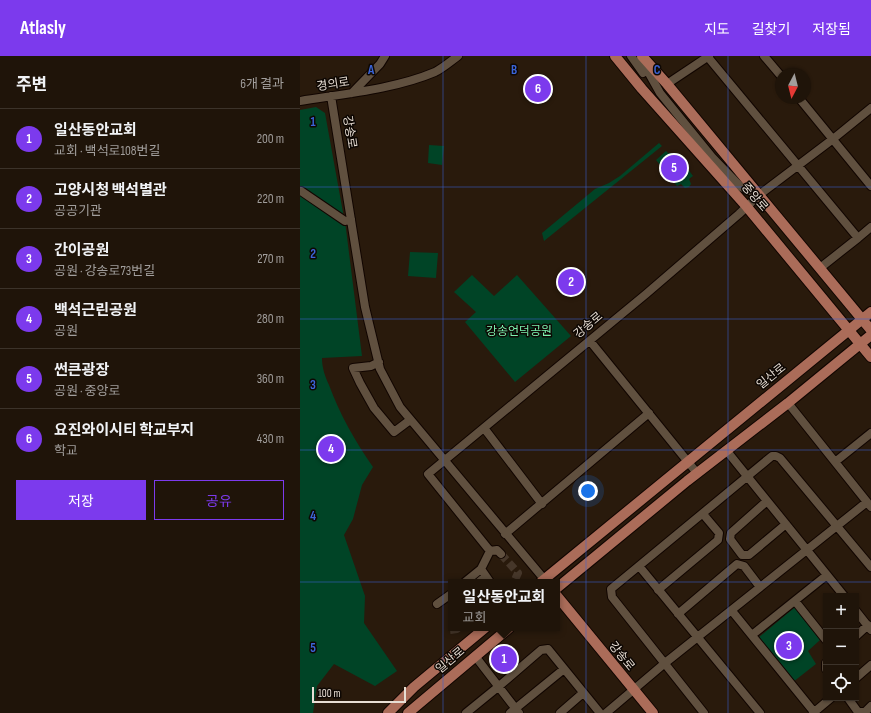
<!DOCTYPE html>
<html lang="ko">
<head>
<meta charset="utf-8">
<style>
	body { margin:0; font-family:"Sofia Sans Condensed","Noto Sans KR",sans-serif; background:#271d12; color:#f1f3f6 }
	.controls { position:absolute; right:12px; bottom:12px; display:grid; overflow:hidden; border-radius:0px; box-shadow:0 1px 3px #0004 }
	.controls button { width:36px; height:36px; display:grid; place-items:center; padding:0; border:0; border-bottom:1px solid #3c332a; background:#1f1409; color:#f1f3f6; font:20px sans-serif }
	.compass { position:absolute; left:475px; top:12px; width:36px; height:36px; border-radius:50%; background:#1f1409; box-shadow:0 1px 3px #0004; rotate:187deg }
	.scale { position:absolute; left:12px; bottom:10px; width:94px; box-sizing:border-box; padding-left:4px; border:2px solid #e8ded4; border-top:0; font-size:11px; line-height:14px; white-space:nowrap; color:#e8ded4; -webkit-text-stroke:3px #0d0703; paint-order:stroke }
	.you { position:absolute; left:288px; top:435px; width:14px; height:14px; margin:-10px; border:3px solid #fff; border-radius:50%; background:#1a73e8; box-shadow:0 0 0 6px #1a73e833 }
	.badge { display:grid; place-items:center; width:26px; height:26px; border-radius:50%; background:#7c3aed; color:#fff; font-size:13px; font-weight:700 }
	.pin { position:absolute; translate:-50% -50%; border:2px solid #fff; box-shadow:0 1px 4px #0006 }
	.popup { position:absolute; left:148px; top:523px; width:112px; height:52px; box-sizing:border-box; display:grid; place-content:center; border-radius:0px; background:#1f1409; filter:drop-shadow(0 1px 3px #0005); font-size:13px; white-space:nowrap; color:#a19e9c }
	.popup b { font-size:15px; color:#f1f3f6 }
	.popup::after { content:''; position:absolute; left:50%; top:100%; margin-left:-8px; border:8px solid transparent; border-top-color:#1f1409 }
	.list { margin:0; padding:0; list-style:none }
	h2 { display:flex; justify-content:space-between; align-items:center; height:52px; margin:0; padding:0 16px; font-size:17px }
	h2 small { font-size:13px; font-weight:400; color:#a19e9c }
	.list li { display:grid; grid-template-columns:26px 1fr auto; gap:12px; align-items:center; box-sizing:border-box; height:60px; padding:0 16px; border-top:1px solid #3c332a }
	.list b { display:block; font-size:15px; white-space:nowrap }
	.list p { margin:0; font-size:13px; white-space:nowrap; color:#a19e9c }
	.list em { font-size:13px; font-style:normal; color:#a19e9c }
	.actions { display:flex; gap:8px; padding:12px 16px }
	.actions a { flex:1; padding:9px 0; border:1px solid #7c3aed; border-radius:0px; text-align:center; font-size:14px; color:#7c3aed }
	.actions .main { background:#7c3aed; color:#fff }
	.icon { flex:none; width:22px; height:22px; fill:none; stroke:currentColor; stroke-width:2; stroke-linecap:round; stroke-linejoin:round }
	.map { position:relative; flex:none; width:571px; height:657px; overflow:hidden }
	header { display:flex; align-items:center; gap:24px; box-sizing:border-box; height:56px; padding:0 20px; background:#7c3aed; color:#fff }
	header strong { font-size:19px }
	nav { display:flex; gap:22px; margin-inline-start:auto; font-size:14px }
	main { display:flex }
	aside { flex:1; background:#1f1409 }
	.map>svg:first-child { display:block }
	.green { fill:#004426 }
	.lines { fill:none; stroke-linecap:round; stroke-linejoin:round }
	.minor-tunnel { stroke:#46372a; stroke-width:8; stroke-dasharray:8 4; stroke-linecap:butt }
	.minor-casing { stroke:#110500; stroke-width:10 }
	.major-casing { stroke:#110500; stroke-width:12 }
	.minor { stroke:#60503f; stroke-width:8 }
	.major { stroke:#ab6c59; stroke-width:10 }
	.grid { fill:none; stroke:#3b64d7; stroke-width:1; stroke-opacity:0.55 }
	.labels { text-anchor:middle; stroke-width:3; stroke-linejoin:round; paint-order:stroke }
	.street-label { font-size:12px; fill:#e8ded4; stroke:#0d0703 }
	.park-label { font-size:12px; fill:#7cf1af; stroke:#0d0703 }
	.grid-label { font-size:13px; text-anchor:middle; font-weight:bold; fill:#3b64d7; stroke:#0d0703; stroke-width:3; stroke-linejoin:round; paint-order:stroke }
</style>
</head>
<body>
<header>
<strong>Atlasly</strong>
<nav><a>지도</a><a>길찾기</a><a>저장됨</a></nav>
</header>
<main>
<aside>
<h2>주변<small>6개 결과</small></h2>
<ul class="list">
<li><span class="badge">1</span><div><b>일산동안교회</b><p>교회 · 백석로108번길</p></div><em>200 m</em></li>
<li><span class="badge">2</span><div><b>고양시청 백석별관</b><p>공공기관</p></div><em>220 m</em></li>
<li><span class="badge">3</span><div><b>간이공원</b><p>공원 · 강송로73번길</p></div><em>270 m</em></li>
<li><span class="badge">4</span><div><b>백석근린공원</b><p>공원</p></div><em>280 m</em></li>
<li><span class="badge">5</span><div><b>썬큰광장</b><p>공원 · 중앙로</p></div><em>360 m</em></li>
<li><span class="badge">6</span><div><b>요진와이시티 학교부지</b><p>학교</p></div><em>430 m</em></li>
</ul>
<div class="actions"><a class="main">저장</a><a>공유</a></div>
</aside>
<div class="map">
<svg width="571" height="657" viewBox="0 0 571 657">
	<rect width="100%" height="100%" fill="#291a0c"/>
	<!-- green -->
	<path class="green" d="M 16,51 L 25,57 L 46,173 L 62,300 L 22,302 C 22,312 25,320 29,329 C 40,359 55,385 73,411 L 62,429 L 53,463 L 44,479 L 65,540 L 64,567 L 97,615 L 75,630 L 34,608 L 17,630 L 13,657 L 0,657 L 0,54 Z
		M 359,87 L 362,90 L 244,185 L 242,177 L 295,133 L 309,127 L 320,120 Z
		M 129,89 L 144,90 L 142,109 L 128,107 Z
		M 366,95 L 368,97 L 376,97 L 393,120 L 389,123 L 391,128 L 389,131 L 385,132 L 381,128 L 377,130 L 356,104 Z
		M 110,196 L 138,197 L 136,222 L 108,220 Z
		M 172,219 L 194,240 L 217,219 L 271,280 L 215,326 L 165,266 L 176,256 L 154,236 Z
		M 495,551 L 520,584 L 508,595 L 516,608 L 493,626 L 458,582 Z"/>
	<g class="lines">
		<!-- minor-tunnel -->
		<path class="minor-tunnel" d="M 201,498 L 218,517 L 214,526
			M 150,574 L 157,573 L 158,572"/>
		<defs>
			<path id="minor" d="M 331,0 L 343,17
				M 407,0 L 558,182 L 571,171
				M 464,0 L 481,20
				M 341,3 L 360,37 L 412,101 L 441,131 L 459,139
				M 367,28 L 409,0
				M 52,37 L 80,8 L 85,0
				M 31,40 L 65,251 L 80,313 L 100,351 L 244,523
				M 499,42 L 571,130
				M 0,45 C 43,38 95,33 135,16 C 143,12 151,5 158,0
				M 1,135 L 45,165 L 51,163
				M 520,212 L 558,182
				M 290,285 L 397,417
				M 79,306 L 71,310 L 53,312 L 60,327 L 74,352 L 94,376 L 110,364
				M 488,347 L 571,451
				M 184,372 L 242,448
				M 426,394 L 544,540
				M 535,406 L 571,377
				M 467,445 L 431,477 L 430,483 L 442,499 L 449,499 L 486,468
				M 205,478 L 349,357
				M 190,495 L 197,494 L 201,498
				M 339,510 L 460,657
				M 181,513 L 190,495 L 128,418 L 346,238 L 439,158 L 459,139 L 533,83 L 571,52
				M 165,526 L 181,513 L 190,526
				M 179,526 L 186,520
				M 358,534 L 418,484 L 419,477 L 403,458
				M 495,545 L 526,584
				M 137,548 L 151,538
				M 432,555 L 514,656
				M 556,555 L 571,574
				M 378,558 L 437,508 L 444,510 L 460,531
				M 452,579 L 527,519
				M 556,580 L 568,569
				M 175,600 L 219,657
				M 526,607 L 526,613
				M 556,622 L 571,609
				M 548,642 L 558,656 L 565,656 L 571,650
				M 166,657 L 198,631 L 241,594 L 248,593 L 300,657
				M 210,657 L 264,613
				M 260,657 L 283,637
				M 306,657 L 365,607 L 567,446
				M 404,657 L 312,541 L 311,533 L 472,400 L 476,400 L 480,402 L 571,511
				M 513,657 L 531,642"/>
			<path id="major" d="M 315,0 L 342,33 L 447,151 L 571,301
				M 342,0 L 367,28 L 571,274
				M 241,526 L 571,256
				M 257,532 L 387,425 L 488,347 L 571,279
				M 257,540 L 353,657
				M 88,657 L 114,631 L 185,572
				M 108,657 L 209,572"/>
		</defs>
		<!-- minor casing -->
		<use href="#minor" class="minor-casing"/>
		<!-- major casing -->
		<use href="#major" class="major-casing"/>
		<!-- minor -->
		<use href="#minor" class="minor"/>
		<!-- major -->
		<use href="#major" class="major"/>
	</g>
	<!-- grid -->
	<path class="grid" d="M 143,0 L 143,657M 286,0 L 286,657M 428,0 L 428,657M 0,131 L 571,131M 0,263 L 571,263M 0,394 L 571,394M 0,526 L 571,526"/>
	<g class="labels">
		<!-- street labels -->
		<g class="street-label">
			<text transform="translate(33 28) rotate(-9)" y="4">경의로</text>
			<text transform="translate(50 76) rotate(81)" y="4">강송로</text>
			<text transform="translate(455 141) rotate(49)" y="4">중앙로</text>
			<text transform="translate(288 269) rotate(-40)" y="4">강송로</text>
			<text transform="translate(471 320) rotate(-39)" y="4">일산로</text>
			<text transform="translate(322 600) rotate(51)" y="4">강송로</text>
			<text transform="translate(150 604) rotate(-40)" y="4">일산로</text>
		</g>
		<!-- park labels -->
		<g class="park-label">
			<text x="219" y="279">강송언덕공원</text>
		</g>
	</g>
	<g class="grid-label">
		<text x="71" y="18">A</text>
		<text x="214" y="18">B</text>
		<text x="357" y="18">C</text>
		<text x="13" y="70">1</text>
		<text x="13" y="202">2</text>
		<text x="13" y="333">3</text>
		<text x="13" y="464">4</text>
		<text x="13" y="596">5</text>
	</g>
</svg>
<div class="controls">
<button>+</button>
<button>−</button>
<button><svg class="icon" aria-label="locate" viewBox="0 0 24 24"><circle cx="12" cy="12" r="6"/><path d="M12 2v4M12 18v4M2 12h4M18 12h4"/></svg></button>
</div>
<svg class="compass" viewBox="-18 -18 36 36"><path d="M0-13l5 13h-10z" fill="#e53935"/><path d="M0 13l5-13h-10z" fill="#a19e9c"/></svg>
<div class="scale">100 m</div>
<div class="you"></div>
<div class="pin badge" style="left:204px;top:603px">1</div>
<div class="popup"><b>일산동안교회</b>교회</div>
<div class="pin badge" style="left:271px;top:226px">2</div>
<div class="pin badge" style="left:489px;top:590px">3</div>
<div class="pin badge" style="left:31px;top:393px">4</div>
<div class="pin badge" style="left:374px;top:112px">5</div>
<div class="pin badge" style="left:238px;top:33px">6</div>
</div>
</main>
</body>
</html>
